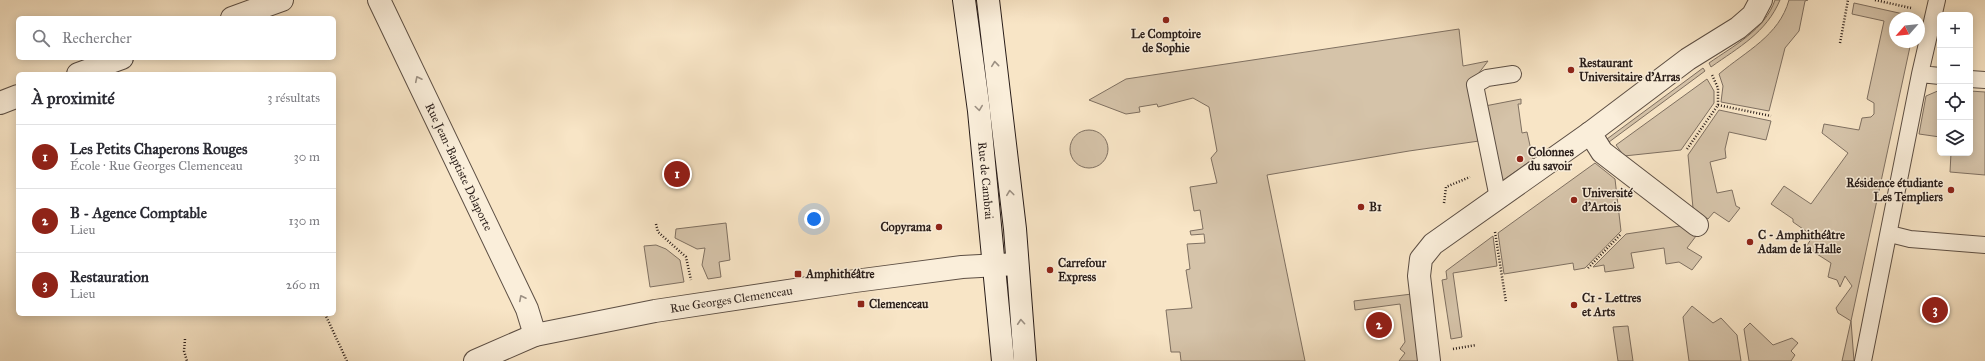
<!DOCTYPE html>
<html lang="fr">
<head>
<meta charset="utf-8">
<style>
	body { margin:0; font-family:"IM FELL Great Primer",serif; background:#f7f7f7; color:#2b2b33 }
	.controls { position:absolute; right:12px; top:12px; display:grid; overflow:hidden; border-radius:6px; box-shadow:0 2px 10px #0003 }
	.controls button { width:36px; height:36px; display:grid; place-items:center; padding:0; border:0; border-bottom:1px solid #e1e1e2; background:#fff; color:#2b2b33; font:20px sans-serif }
	.compass { position:absolute; left:1889px; top:12px; width:36px; height:36px; border-radius:50%; background:#fff; box-shadow:0 2px 10px #0003; rotate:243deg }
	.you { position:absolute; left:814px; top:219px; width:14px; height:14px; margin:-10px; border:3px solid #fff; border-radius:50%; background:#1a73e8; box-shadow:0 0 0 6px #1a73e833 }
	.badge { display:grid; place-items:center; width:26px; height:26px; border-radius:50%; background:#8f2418; color:#fff; font-size:13px; font-weight:700 }
	.pin { position:absolute; translate:-50% -50%; border:2px solid #fff; box-shadow:0 1px 4px #0006 }
	.list { margin:0; padding:0; list-style:none }
	h2 { display:flex; justify-content:space-between; align-items:center; height:52px; margin:0; padding:0 16px; font-size:17px }
	h2 small { font-size:13px; font-weight:400; color:#7c7c81 }
	.list li { display:grid; grid-template-columns:26px 1fr auto; gap:12px; align-items:center; box-sizing:border-box; height:64px; padding:0 16px; border-top:1px solid #e1e1e2 }
	.list b { display:block; font-size:15px; white-space:nowrap }
	.list p { margin:0; font-size:13px; white-space:nowrap; color:#7c7c81 }
	.list em { font-size:13px; font-style:normal; color:#7c7c81 }
	.icon { flex:none; width:22px; height:22px; fill:none; stroke:currentColor; stroke-width:2; stroke-linecap:round; stroke-linejoin:round }
	.map { position:relative; flex:none; width:1985px; height:361px; overflow:hidden }
	.search { position:absolute; background:#fff; box-shadow:0 2px 10px #0003; left:16px; top:16px; width:320px; height:44px; display:flex; align-items:center; gap:10px; box-sizing:border-box; padding:0 14px; border-radius:6px; color:#7c7c81; font-size:15px }
	.panel { position:absolute; background:#fff; box-shadow:0 2px 10px #0003; left:16px; top:72px; width:320px; height:244px; border-radius:6px }
	.map>svg:first-child { display:block }
	.green { fill:#d5c3a9; stroke:#7f7061 }
	.lines { fill:none; stroke-linecap:round; stroke-linejoin:round }
	.lane-casing { stroke:#5d4f44; stroke-width:18 }
	.street-casing { stroke:#5d4f44; stroke-width:24 }
	.secondary-casing { stroke:#291d19; stroke-width:24 }
	.path { stroke:#291d19; stroke-width:2.5; stroke-dasharray:1 2; stroke-linecap:butt }
	.lane { stroke:#faeeda; stroke-width:16 }
	.street { stroke:#faeeda; stroke-width:22 }
	.secondary { stroke:#faeeda; stroke-width:22 }
	.oneway { stroke:#9c9083 }
	.poi-dot { fill:#8f2418; stroke:#faeeda; stroke-width:1.5 }
	.labels { text-anchor:middle; stroke-width:3; stroke-linejoin:round; paint-order:stroke }
	.poi-label { font-size:12px; font-weight:bold; fill:#291d19; stroke:#faeeda; text-anchor:start }
	.street-label { font-size:12px; fill:#291d19; stroke:#faeeda }
</style>
</head>
<body>
<div class="map">
<svg width="1985" height="361" viewBox="0 0 1985 361">
	<rect width="100%" height="100%" fill="#f8e5c6"/>
	<filter id="stains"><feTurbulence type="fractalNoise" baseFrequency=".005" numOctaves="4"/><feColorMatrix values="0 0 0 0 .2 0 0 0 0 .09 0 0 0 0 .02 0 0 0 .5 -.17"/></filter>
	<radialGradient id="worn" r=".72"><stop offset=".6" stop-color="#630" stop-opacity="0"/><stop offset="1" stop-color="#630" stop-opacity=".3"/></radialGradient>
	<!-- green -->
	<path class="green" d="M 1775,0 L 1780,0 C 1766,33 1739,47 1711,67 L 1709,63 C 1733,46 1765,30 1775,0 Z
		M 1789,0 L 1808,0 L 1805,1 L 1799,31 L 1785,48 L 1769,111 L 1721,102 L 1723,86 L 1719,74 C 1746,51 1779,36 1789,0 Z
		M 1854,3 L 1917,17 L 1917,18 L 1895,18 L 1895,42 L 1911,42 L 1851,321 L 1854,361 L 1842,361 L 1851,321 L 1838,313 L 1836,308 L 1852,286 L 1845,276 L 1840,287 L 1837,280 L 1828,277 L 1831,263 L 1806,247 L 1813,236 L 1793,222 L 1793,219 L 1771,204 L 1784,186 L 1811,204 L 1848,153 L 1822,133 L 1824,124 L 1859,130 L 1862,118 L 1871,117 L 1874,114 L 1874,103 L 1867,99 L 1884,21 L 1852,14 Z
		M 1459,29 L 1463,66 L 1488,61 L 1469,86 L 1479,141 L 1409,151 L 1267,175 L 1305,361 L 1181,361 L 1180,352 L 1171,352 L 1166,310 L 1192,308 L 1186,270 L 1190,269 L 1187,244 L 1205,243 L 1204,234 L 1191,235 L 1190,231 L 1203,229 L 1200,210 L 1194,211 L 1190,187 L 1217,183 L 1211,158 L 1217,151 L 1209,107 L 1193,98 L 1158,107 L 1157,104 L 1139,107 L 1140,112 L 1126,114 L 1089,100 L 1126,79 Z
		M 1703,68 L 1705,71 L 1609,142 L 1607,139 Z
		M 1707,79 L 1714,91 L 1714,103 L 1681,150 L 1624,156 L 1616,145 Z
		M 1940,90 L 1940,137 L 1919,134 L 1926,96 Z
		M 1970,91 L 1985,92 L 1985,175 L 1950,172 L 1951,153 L 1970,153 Z
		M 1521,99 L 1521,104 L 1518,104 L 1522,133 L 1527,132 L 1533,159 L 1502,181 L 1485,106 Z
		M 1719,110 L 1771,121 L 1766,140 L 1729,132 L 1725,149 L 1726,158 L 1710,162 L 1717,193 L 1732,190 L 1736,206 L 1740,208 L 1729,222 L 1714,212 L 1708,219 L 1693,208 L 1688,155 Z
		M1070 149a19 19 0 1 1 38 0a19 19 0 1 1-38 0Z
		M 1595,163 L 1615,179 L 1621,231 L 1585,268 L 1574,270 L 1573,263 L 1504,274 L 1498,233 Z
		M 726,223 L 730,260 L 719,262 L 721,277 L 708,279 L 702,265 L 705,248 L 697,249 L 675,238 L 676,229 Z
		M 1680,226 L 1696,236 L 1687,248 L 1702,257 L 1692,270 L 1679,262 L 1666,264 L 1664,248 L 1631,253 L 1634,268 L 1605,272 L 1604,265 L 1593,267 L 1626,234 Z
		M 1493,236 L 1497,266 L 1453,273 L 1462,337 L 1451,339 L 1442,280 L 1447,279 L 1446,271 Z
		M 656,245 L 666,249 L 680,260 L 684,282 L 650,287 L 644,246 Z
		M 1412,294 L 1419,361 L 1399,361 L 1405,353 L 1400,349 L 1405,342 L 1400,304 L 1355,310 L 1354,301 Z
		M 1692,306 L 1713,323 L 1721,318 L 1737,335 L 1741,361 L 1689,361 L 1683,317 Z
		M 1750,323 L 1773,345 L 1792,338 L 1798,343 L 1791,351 L 1795,355 L 1791,361 L 1749,361 L 1744,329 Z
		M 1628,326 L 1633,361 L 1618,361 L 1613,327 Z"/>
	<g class="lines">
		<defs>
			<path id="lane" d="M 1920,74 L 1940,76
				M 1970,79 L 1985,80
				M 1498,198 L 1475,85 L 1487,78 L 1513,74
				M 1890,234 L 1910,239 L 1985,245
				M 1863,361 L 1920,74 L 1937,0"/>
			<g id="street">
				<path id="s1" d="M 379,0 L 527,309 L 535,335"/>
				<path d="M 232,18 L 282,0"/>
				<path d="M 78,74 L 122,58"/>
				<path d="M 0,103 L 18,96"/>
				<path d="M 1590,133 L 1602,152 L 1697,225"/>
				<path id="s2" d="M 475,361 L 535,335 L 655,311 L 855,281 L 962,267 L 1017,264"/>
				<path d="M 1429,361 L 1419,276 L 1421,259 L 1433,244 L 1590,133 L 1688,59 L 1738,28 L 1753,15 L 1761,0"/>
			</g>
			<g id="secondary">
				<path id="s3" d="M 964,0 L 979,111 L 1003,361"/>
				<path d="M 988,0 L 1015,229 L 1025,361"/>
			</g>
		</defs>
		<!-- lane casing -->
		<use href="#lane" class="lane-casing"/>
		<!-- street casing -->
		<use href="#street" class="street-casing"/>
		<!-- secondary casing -->
		<use href="#secondary" class="secondary-casing"/>
		<!-- path -->
		<path class="path" d="M 1875,0 L 1911,8
			M 1840,43 L 1848,0
			M 1718,105 L 1771,116
			M 1687,149 L 1718,105 L 1718,88 L 1712,75
			M 1444,203 L 1446,187 L 1470,177
			M 656,224 L 658,232 L 686,257 L 691,280
			M 1495,232 L 1506,302
			M 1588,268 L 1621,234
			M 325,314 L 347,361
			M 185,339 L 184,351 L 187,361
			M 1453,349 L 1476,345"/>
		<!-- lane -->
		<use href="#lane" class="lane"/>
		<!-- street -->
		<use href="#street" class="street"/>
		<!-- secondary -->
		<use href="#secondary" class="secondary"/>
	</g>
	<!-- one-way arrows -->
	<defs><path id="oneway-chevron" d="M-2-3.5L2.5 0L-2 3.5" fill="none" stroke-width="1.6" stroke-linecap="round" stroke-linejoin="round"/></defs>
	<g class="oneway">
		<use href="#oneway-chevron" transform="translate(995 64) rotate(-96)"/>
		<use href="#oneway-chevron" transform="translate(418 79) rotate(-116)"/>
		<use href="#oneway-chevron" transform="translate(979 108) rotate(82)"/>
		<use href="#oneway-chevron" transform="translate(1010 193) rotate(-97)"/>
		<use href="#oneway-chevron" transform="translate(522 298) rotate(-117)"/>
		<use href="#oneway-chevron" transform="translate(1021 322) rotate(-94)"/>
	</g>
	<!-- markers -->
	<g class="poi-dot">
		<circle cx="1166" cy="20" r="4"/>
		<circle cx="1571" cy="70" r="4"/>
		<circle cx="1520" cy="159" r="4"/>
		<circle cx="1951" cy="190" r="4"/>
		<circle cx="1574" cy="200" r="4"/>
		<circle cx="1361" cy="207" r="4"/>
		<circle cx="939" cy="227" r="4"/>
		<circle cx="1750" cy="242" r="4"/>
		<circle cx="1050" cy="270" r="4"/>
		<rect x="794" y="270" width="8" height="8" rx="2"/>
		<rect x="857" y="300" width="8" height="8" rx="2"/>
		<circle cx="1574" cy="305" r="4"/>
	</g>
	<g class="labels">
		<!-- poi labels -->
		<g class="poi-label">
			<text x="1166" y="38" text-anchor="middle">Le Comptoire<tspan x="1166" dy="14">de Sophie</tspan></text>
			<text x="1579" y="67">Restaurant<tspan x="1579" dy="14">Universitaire d'Arras</tspan></text>
			<text x="1528" y="156">Colonnes<tspan x="1528" dy="14">du savoir</tspan></text>
			<text x="1943" y="187" text-anchor="end">Résidence étudiante<tspan x="1943" dy="14">Les Templiers</tspan></text>
			<text x="1582" y="197">Université<tspan x="1582" dy="14">d'Artois</tspan></text>
			<text x="1369" y="211">B1</text>
			<text x="931" y="231" text-anchor="end">Copyrama</text>
			<text x="1758" y="239">C - Amphithéâtre<tspan x="1758" dy="14">Adam de la Halle</tspan></text>
			<text x="1058" y="267">Carrefour<tspan x="1058" dy="14">Express</tspan></text>
			<text x="806" y="278">Amphithéâtre</text>
			<text x="1582" y="302">C1 - Lettres<tspan x="1582" dy="14">et Arts</tspan></text>
			<text x="869" y="308">Clemenceau</text>
		</g>
		<!-- street labels -->
		<g class="street-label">
			<text dy="4" stroke="none"><textPath href="#s1" startOffset="185">Rue Jean-Baptiste Delaporte</textPath></text>
			<text dy="4" stroke="none"><textPath href="#s3" startOffset="182">Rue de Cambrai</textPath></text>
			<text dy="4" stroke="none"><textPath href="#s2" startOffset="265">Rue Georges Clemenceau</textPath></text>
		</g>
	</g>
	<rect width="100%" height="100%" filter="url(#stains)"/>
	<rect width="100%" height="100%" fill="url(#worn)"/>
</svg>
<div class="controls">
<button>+</button>
<button>−</button>
<button><svg class="icon" aria-label="locate" viewBox="0 0 24 24"><circle cx="12" cy="12" r="6"/><path d="M12 2v4M12 18v4M2 12h4M18 12h4"/></svg></button>
<button><svg class="icon" aria-label="layers" viewBox="0 0 24 24"><path d="M12 4l9 5-9 5-9-5zM3 14l9 5 9-5"/></svg></button>
</div>
<svg class="compass" viewBox="-18 -18 36 36"><path d="M0-13l5 13h-10z" fill="#e53935"/><path d="M0 13l5-13h-10z" fill="#7c7c81"/></svg>
<div class="you"></div>
<div class="pin badge" style="left:677px;top:174px">1</div>
<div class="pin badge" style="left:1379px;top:325px">2</div>
<div class="pin badge" style="left:1935px;top:310px">3</div>
<div class="search"><svg class="icon" aria-label="search" viewBox="0 0 24 24"><circle cx="10" cy="10" r="6"/><path d="M15 15l6 6"/></svg>Rechercher</div>
<section class="panel">
<h2>À proximité<small>3 résultats</small></h2>
<ul class="list">
<li><span class="badge">1</span><div><b>Les Petits Chaperons Rouges</b><p>École · Rue Georges Clemenceau</p></div><em>30 m</em></li>
<li><span class="badge">2</span><div><b>B - Agence Comptable</b><p>Lieu</p></div><em>130 m</em></li>
<li><span class="badge">3</span><div><b>Restauration</b><p>Lieu</p></div><em>260 m</em></li>
</ul>
</section>
</div>
</body>
</html>
